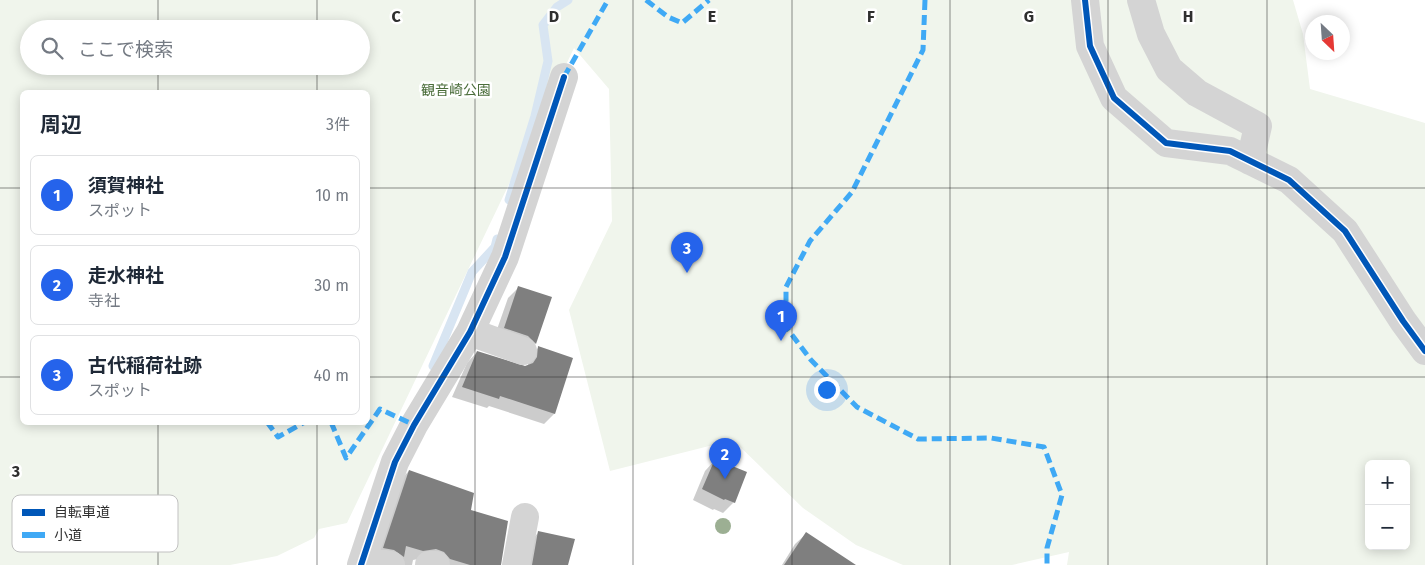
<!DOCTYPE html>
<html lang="ja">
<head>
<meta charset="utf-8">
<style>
	body { margin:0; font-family:"Fira Sans","Noto Sans JP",sans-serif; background:#f6f6f7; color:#1f2937 }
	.controls { position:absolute; right:15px; bottom:15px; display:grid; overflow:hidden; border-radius:8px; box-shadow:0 2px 12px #0003 }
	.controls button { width:45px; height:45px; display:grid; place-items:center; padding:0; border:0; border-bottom:1px solid #e0e1e3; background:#fff; color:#1f2937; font:25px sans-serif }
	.compass { position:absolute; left:1305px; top:15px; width:45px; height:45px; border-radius:50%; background:#fff; box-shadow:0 2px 12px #0003; rotate:155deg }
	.you { position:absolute; left:826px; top:389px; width:18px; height:18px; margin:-12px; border:4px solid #fff; border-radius:50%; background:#1a73e8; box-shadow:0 0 0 8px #1a73e833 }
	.badge { display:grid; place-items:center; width:32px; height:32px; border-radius:50%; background:#2563eb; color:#fff; font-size:16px; font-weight:700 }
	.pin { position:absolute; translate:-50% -41px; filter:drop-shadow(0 1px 2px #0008) }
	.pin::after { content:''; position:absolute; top:26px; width:18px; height:15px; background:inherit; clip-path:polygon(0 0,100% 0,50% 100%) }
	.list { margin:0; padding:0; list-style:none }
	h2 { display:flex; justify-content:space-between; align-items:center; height:65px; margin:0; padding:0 20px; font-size:21px }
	h2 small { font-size:16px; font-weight:400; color:#747a83 }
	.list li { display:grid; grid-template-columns:32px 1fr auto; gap:15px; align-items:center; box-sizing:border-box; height:80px; margin:0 10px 10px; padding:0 10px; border:1px solid #e0e1e3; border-radius:8px }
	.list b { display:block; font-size:19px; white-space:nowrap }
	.list p { margin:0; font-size:16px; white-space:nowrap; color:#747a83 }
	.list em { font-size:16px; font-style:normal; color:#747a83 }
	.icon { flex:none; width:28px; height:28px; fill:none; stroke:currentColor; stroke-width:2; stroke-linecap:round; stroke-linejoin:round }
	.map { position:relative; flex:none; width:1425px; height:565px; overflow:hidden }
	.search { position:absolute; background:#fff; box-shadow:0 2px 12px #0003; left:20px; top:20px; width:350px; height:55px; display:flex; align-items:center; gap:12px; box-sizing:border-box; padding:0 18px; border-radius:28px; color:#747a83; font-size:19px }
	.panel { position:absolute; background:#fff; box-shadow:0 2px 12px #0003; left:20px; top:90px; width:350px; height:335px; border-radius:8px }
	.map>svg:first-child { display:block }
	.green { fill:#f0f5ec; fill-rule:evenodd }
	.shadow { fill:#0003 }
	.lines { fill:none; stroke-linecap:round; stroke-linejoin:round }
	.stream { stroke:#d8e5f2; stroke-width:9 }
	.building { fill:#7f7f7f }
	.minor { stroke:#d4d4d4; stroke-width:28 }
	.quiet { stroke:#3fa9f5; stroke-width:5; stroke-dasharray:10 5; stroke-linecap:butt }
	.cycleway-casing { stroke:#fff; stroke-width:9 }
	.cycleway { stroke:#0057b8; stroke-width:6 }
	.tree { fill:#9caf93 }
	.grid { fill:none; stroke:#2f2f2f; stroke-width:1; stroke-opacity:0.55 }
	.labels { text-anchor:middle; stroke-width:5; stroke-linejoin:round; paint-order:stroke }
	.park-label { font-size:14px; fill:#4b6d3b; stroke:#fff }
	.key { fill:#fff; stroke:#c1c1c1; stroke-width:1 }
	.key-label { font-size:14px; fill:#2f2f2f }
	.grid-label { font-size:16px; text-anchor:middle; font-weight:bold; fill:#2f2f2f; stroke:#fff; stroke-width:5; stroke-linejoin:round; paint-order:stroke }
</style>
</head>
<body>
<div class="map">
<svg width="1425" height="565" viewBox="0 0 1425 565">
	<rect width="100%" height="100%" fill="#fff"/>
	<!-- green -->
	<path class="green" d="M 0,0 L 1293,0 L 1303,34 L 1310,89 L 1425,123 L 1425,565 L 1067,565 L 1069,552 L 1012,565 L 903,565 L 856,545 L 803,508 L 733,440 L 610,471 L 569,310 L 612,221 L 609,89 L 574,48 L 347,523 L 319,529 L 314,538 L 277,556 L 230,565 L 0,565 ZM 29,29 L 361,29 L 361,66 L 29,66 ZM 22,92 L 368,92 L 368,422 L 22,422 ZM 1369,464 L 1406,464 L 1406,546 L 1369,546 Z"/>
	<!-- shadow -->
	<path class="shadow" d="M 519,287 L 535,343 L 525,354 L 494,338 L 508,298 Z
		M 538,348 L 554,414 L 544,424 L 489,406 L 487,408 L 452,397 L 467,363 L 477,352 L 528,367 L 528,358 Z
		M 715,460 L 734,502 L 723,513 L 714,509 L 713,510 L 693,500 L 705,471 Z
		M 409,471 L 469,511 L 500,565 L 437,565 L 418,559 L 413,560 L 412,565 L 392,565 L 374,558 L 399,481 Z
		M 539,532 L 567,565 L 523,565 L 528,543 Z
		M 806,534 L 824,565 L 782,565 L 795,544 Z"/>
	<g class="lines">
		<!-- stream -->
		<path class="stream" d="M 509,200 L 535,116 L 548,61 L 543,25 L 557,7 L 568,0
			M 433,366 L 472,272 L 495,247 L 497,239"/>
	</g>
	<!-- building -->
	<path class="building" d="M 518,286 L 552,297 L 536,344 L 528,336 L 504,328 Z
		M 538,346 L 573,358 L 555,414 L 500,396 L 499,399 L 462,387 L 477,351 L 525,366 L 533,363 L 537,357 Z
		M 715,459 L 747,472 L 735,503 L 725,499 L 724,500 L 702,489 Z
		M 409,470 L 474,493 L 471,510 L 508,521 L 501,565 L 470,565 L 450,559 L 444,552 L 436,549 L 423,551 L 406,546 L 404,557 L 394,550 L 383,548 Z
		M 538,531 L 575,539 L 568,565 L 532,565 Z
		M 806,532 L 856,565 L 784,565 Z"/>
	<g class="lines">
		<!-- minor -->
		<path class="minor" d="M 1085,0 L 1090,46 L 1114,98 L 1166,143 L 1230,151 L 1289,180 L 1345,231 L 1403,321 L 1425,351
			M 1141,0 L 1151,34 L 1169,69 L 1197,93 L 1258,126 L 1250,161
			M 470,332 L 523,351
			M 363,560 L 391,565
			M 361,565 L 395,462 L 414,425 L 470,332 L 505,257 L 564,77
			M 429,565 L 436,565
			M 516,565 L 525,517"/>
		<!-- quiet -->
		<path class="quiet" d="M 646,0 L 668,17 L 682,23 L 709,0
			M 925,0 L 923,50 L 852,192 L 810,241 L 786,287 L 786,327 L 811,360 L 857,407 L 918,439 L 991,438 L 1044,447 L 1062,495 L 1047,548 L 1047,565
			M 564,77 L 608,0
			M 267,422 L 278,437 L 305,422
			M 331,422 L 346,458 L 380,409 L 414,425"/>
		<defs>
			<path id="cycleway" d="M 1085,0 L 1090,46 L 1114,98 L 1166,143 L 1230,151 L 1289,180 L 1345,231 L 1403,321 L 1425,351
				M 361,565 L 395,462 L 414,425 L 470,332 L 505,257 L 564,77"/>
		</defs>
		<!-- cycleway casing -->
		<use href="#cycleway" class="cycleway-casing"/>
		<!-- cycleway -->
		<use href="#cycleway" class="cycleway"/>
	</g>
	<!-- trees -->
	<circle class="tree" cx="723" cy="526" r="8"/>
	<!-- grid -->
	<path class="grid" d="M 158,0 L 158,29M 317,0 L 317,29M 475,0 L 475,565M 633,0 L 633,565M 792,0 L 792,565M 950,0 L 950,565M 1108,0 L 1108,565M 1267,0 L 1267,565M 158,66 L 158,92M 317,66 L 317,92M 0,188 L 22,188M 368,188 L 1425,188M 0,377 L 22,377M 368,377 L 1425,377M 158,422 L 158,565M 317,422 L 317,565"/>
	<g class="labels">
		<!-- park labels -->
		<g class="park-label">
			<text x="456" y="95">観音崎公園</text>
		</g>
	</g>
	<!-- legend -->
	<rect x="12" y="495" width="166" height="57" rx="8" class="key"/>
	<rect x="22" y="509" width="23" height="7" fill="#0057b8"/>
	<rect x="22" y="532" width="23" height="6" fill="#3fa9f5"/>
	<g class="key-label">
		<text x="54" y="517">自転車道</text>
		<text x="54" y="540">小道</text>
	</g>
	<g class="grid-label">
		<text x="396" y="22">C</text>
		<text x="554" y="22">D</text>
		<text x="712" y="22">E</text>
		<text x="871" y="22">F</text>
		<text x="1029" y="22">G</text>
		<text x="1188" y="22">H</text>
		<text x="16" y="477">3</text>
	</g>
</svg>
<div class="controls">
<button>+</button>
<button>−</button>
</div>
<svg class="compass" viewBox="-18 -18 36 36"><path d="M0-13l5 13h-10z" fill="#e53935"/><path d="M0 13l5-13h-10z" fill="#747a83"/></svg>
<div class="you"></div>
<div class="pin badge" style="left:781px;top:341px">1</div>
<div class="pin badge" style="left:725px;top:479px">2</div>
<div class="pin badge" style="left:687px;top:273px">3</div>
<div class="search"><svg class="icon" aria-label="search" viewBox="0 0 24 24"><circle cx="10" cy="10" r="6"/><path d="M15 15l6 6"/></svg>ここで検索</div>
<section class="panel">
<h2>周辺<small>3件</small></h2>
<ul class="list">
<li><span class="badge">1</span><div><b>須賀神社</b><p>スポット</p></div><em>10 m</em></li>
<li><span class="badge">2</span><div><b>走水神社</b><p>寺社</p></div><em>30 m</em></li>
<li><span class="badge">3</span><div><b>古代稲荷社跡</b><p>スポット</p></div><em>40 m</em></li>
</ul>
</section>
</div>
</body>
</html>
